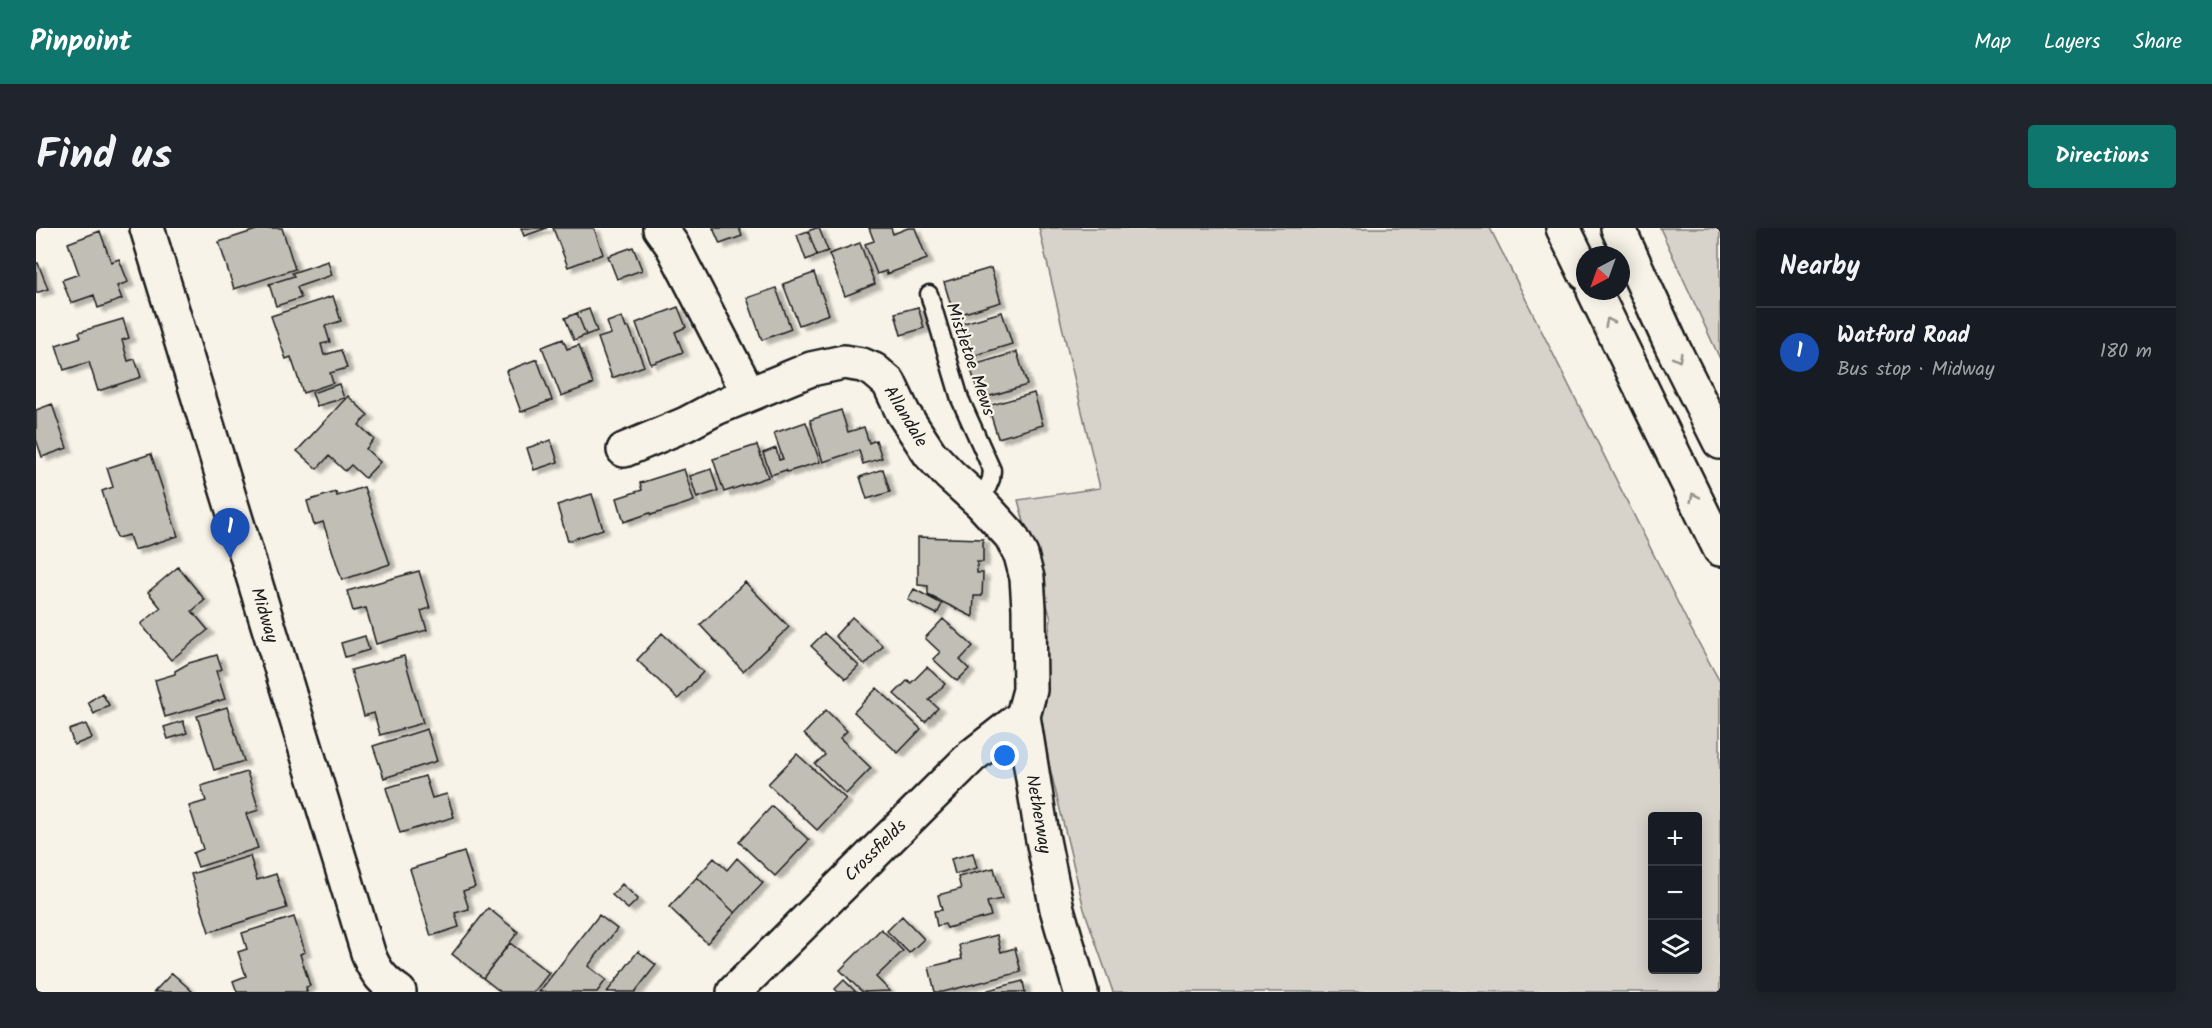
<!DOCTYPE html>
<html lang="en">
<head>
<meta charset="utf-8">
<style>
	body { margin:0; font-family:Kalam,sans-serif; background:#20242c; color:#f1f3f6 }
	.controls { position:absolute; right:18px; bottom:18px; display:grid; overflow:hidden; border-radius:6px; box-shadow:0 3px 15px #0003 }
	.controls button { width:54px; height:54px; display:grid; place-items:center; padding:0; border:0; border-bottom:2px solid #363941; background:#171b24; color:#f1f3f6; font:30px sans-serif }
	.compass { position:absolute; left:1540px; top:18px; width:54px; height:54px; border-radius:50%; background:#171b24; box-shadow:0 3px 15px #0003; rotate:221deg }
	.you { position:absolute; left:969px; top:528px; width:21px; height:21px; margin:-15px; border:4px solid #fff; border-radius:50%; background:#1a73e8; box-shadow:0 0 0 9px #1a73e833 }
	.badge { display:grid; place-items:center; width:39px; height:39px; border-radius:50%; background:#0f766e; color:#fff; font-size:20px; font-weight:700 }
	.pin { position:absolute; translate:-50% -50px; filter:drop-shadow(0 2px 3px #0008) }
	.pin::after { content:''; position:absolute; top:32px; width:21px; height:18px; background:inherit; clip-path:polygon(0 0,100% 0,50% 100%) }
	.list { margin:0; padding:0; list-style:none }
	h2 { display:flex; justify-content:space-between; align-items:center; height:78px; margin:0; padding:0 24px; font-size:26px }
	h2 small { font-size:20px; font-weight:400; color:#9ea1a6 }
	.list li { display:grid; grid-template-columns:39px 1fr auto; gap:18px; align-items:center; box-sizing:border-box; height:90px; padding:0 24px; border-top:2px solid #363941 }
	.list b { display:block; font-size:22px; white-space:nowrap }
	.list p { margin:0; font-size:20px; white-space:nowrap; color:#9ea1a6 }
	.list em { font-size:20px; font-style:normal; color:#9ea1a6 }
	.icon { flex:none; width:33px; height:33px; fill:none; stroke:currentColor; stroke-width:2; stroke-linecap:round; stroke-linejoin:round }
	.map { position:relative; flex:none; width:1684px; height:764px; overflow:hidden; border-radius:6px }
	header { display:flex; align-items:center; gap:36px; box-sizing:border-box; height:84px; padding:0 30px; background:#0f766e; color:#fff }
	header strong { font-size:28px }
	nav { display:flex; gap:33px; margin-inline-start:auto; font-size:21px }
	.intro { display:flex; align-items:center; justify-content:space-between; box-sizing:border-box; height:144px; padding:0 36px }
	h1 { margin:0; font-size:42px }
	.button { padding:15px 27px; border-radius:6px; background:#0f766e; color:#fff; font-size:21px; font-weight:700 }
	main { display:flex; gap:36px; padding:0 36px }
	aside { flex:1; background:#171b24; border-radius:6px; box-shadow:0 3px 15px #0003 }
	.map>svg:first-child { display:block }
	.green { fill:#d7d3cb; stroke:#7a7874; stroke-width:1.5; fill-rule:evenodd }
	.building { fill:#c0beb5; stroke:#1c1c1c; stroke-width:1.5; filter:url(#shadow) }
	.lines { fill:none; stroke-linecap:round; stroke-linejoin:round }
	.service-casing { stroke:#1c1c1c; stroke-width:21 }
	.minor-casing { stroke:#1c1c1c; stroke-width:38 }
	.trunk-casing { stroke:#1c1c1c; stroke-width:38 }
	.service { stroke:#f7f3e8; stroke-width:16 }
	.minor { stroke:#f7f3e8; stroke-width:33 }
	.trunk { stroke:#f7f3e8; stroke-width:33 }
	.oneway { stroke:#94928c }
	.labels { text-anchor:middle; stroke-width:4.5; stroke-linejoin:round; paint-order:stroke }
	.street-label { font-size:18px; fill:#1c1c1c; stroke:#f7f3e8 }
</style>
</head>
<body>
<header>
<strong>Pinpoint</strong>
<nav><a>Map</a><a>Layers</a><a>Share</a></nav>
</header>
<div class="intro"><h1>Find us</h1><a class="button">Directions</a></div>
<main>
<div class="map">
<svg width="1684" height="764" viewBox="0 0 1684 764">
	<defs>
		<filter id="shadow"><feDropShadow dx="6" dy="4" stdDeviation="1.5" flood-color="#0004"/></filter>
	</defs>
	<rect width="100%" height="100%" fill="#f7f3e8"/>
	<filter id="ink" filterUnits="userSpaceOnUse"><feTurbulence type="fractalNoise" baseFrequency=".0167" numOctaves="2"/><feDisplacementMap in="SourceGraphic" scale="12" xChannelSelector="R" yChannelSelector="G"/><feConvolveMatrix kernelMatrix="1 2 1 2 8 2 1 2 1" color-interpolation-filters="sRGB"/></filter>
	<g filter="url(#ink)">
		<!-- green -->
		<path class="green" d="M 1003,0 L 1454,0 L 1654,399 L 1684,454 L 1684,764 L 1077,764 L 1048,681 L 1000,482 L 1015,391 L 982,272 L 1064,260 ZM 1616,588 L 1662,588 L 1662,742 L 1616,742 Z
			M 1624,0 L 1684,0 L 1684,131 Z"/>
		<!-- building -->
		<path class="building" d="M 226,0 L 246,0 L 259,41 L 198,61 L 183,14 Z
			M 485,0 L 511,0 L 488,8 Z
			M 517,0 L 558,0 L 567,26 L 532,39 Z
			M 677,0 L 703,0 L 706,8 L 684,16 Z
			M 780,0 L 783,0 L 792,23 L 781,27 L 772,3 Z
			M 833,0 L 855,0 L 857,6 L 872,0 L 879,0 L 891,31 L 851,46 L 850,43 L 841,46 L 829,16 L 838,13 Z
			M 64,3 L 75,34 L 83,31 L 92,54 L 81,58 L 86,71 L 62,80 L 58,67 L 35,75 L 26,52 L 43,46 L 32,15 Z
			M 772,3 L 781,27 L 770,32 L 761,7 Z
			M 824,15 L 839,56 L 809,68 L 793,26 Z
			M 597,19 L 606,42 L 581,51 L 572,28 Z
			M 292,33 L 296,47 L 261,59 L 265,70 L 240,78 L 233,56 L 258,48 L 256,45 Z
			M 0,35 L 2,35 L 12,61 L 0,65 Z
			M 955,40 L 965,74 L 918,88 L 908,54 Z
			M 778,45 L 793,86 L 763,97 L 747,56 Z
			M 740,60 L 755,101 L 726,112 L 711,70 Z
			M 297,68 L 305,93 L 289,98 L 294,114 L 285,116 L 288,127 L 305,122 L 311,140 L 294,145 L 297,155 L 267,165 L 255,129 L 250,131 L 235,88 Z
			M 642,79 L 650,99 L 639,104 L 647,124 L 615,136 L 600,95 Z
			M 882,79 L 888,100 L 865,107 L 859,85 Z
			M 553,81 L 561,103 L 550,107 L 541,85 Z
			M 966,84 L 976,116 L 930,130 L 921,97 Z
			M 541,85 L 550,107 L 538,112 L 529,90 Z
			M 586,89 L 590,100 L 593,99 L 608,138 L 576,150 L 562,110 L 575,106 L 571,94 Z
			M 87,91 L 93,110 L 86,112 L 92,133 L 99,131 L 105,149 L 62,163 L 53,134 L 28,142 L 20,117 L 45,109 L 43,104 Z
			M 527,111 L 531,121 L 543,117 L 557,156 L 525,168 L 506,119 Z
			M 981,124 L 991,157 L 944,171 L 934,138 Z
			M 501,131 L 516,172 L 485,184 L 470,143 Z
			M 303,156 L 308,170 L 281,178 L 276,165 Z
			M 998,165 L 1007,197 L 962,210 L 952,178 Z
			M 312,168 L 332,187 L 323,197 L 338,211 L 330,221 L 344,234 L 329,250 L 315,237 L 309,243 L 293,228 L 281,241 L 261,223 Z
			M 16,176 L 31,220 L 6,229 L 0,211 L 0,182 Z
			M 805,182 L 812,204 L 828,199 L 833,215 L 840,212 L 846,230 L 827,236 L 823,222 L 787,234 L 774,192 Z
			M 770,194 L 784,234 L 751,244 L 750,242 L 735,247 L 727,225 L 740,220 L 743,232 L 747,231 L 738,205 Z
			M 515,212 L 522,234 L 498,242 L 491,220 Z
			M 721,217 L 732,249 L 688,264 L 677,231 Z
			M 115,226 L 142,308 L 98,322 L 93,307 L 81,310 L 66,263 L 77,259 L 71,240 Z
			M 648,241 L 658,273 L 615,287 L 614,285 L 588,294 L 581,270 L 606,262 L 604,255 Z
			M 675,241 L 682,263 L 661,270 L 654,248 Z
			M 847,241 L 854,264 L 831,271 L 824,249 Z
			M 328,259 L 354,336 L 306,352 L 287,294 L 278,297 L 271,273 L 300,264 L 301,268 Z
			M 556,266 L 567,301 L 532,313 L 521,277 Z
			M 882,309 L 947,311 L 947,334 L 941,334 L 941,345 L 947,345 L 946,368 L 938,368 L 937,389 L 892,367 L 892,358 L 882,357 Z
			M 142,339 L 169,372 L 156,383 L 172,402 L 135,432 L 105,396 L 125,380 L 112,364 Z
			M 383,343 L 394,380 L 385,383 L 391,402 L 340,416 L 330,380 L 317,383 L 311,363 Z
			M 709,354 L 753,399 L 707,443 L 664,397 Z
			M 878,361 L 906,376 L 901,386 L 872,372 Z
			M 816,389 L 847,418 L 829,437 L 799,408 Z
			M 907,391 L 937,418 L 924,432 L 933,441 L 921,453 L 897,431 L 904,424 L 889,410 Z
			M 626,405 L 667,444 L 642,471 L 601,432 Z
			M 788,405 L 823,438 L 810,451 L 775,418 Z
			M 329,408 L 333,422 L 309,429 L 305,415 Z
			M 181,427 L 186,441 L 180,443 L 189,471 L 129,489 L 119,452 L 139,446 L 139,443 L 153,435 Z
			M 368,428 L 387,495 L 344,507 L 338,485 L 328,488 L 315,442 Z
			M 891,439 L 909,456 L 893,472 L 902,480 L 889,494 L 858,466 L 872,452 L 875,455 Z
			M 841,460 L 885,501 L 862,525 L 818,484 Z
			M 66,465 L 73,477 L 58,486 L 52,474 Z
			M 191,479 L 208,533 L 178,542 L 161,488 Z
			M 790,482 L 811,503 L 804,510 L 835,540 L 810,566 L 779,536 L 789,527 L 768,506 Z
			M 147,493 L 151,505 L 132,511 L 128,499 Z
			M 50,496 L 56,510 L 38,517 L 33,502 Z
			M 391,501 L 401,533 L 348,550 L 337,518 Z
			M 761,526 L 810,571 L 781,602 L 732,556 Z
			M 211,544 L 223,582 L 210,586 L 222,620 L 162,639 L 157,625 L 167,621 L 153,578 L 170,573 L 165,558 Z
			M 389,548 L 396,570 L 411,566 L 418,589 L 364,605 L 350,560 Z
			M 736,578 L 773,612 L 739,648 L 703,614 Z
			M 428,624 L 439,659 L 427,663 L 433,681 L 419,685 L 423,699 L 395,708 L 374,641 Z
			M 937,625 L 941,640 L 919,646 L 915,631 Z
			M 214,628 L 221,652 L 240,646 L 251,680 L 173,704 L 155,646 Z
			M 678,630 L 691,642 L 701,630 L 727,655 L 699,685 L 661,649 Z
			M 958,640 L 966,671 L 951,674 L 955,688 L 911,700 L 909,696 L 901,698 L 898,683 L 906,682 L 902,667 L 925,661 L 922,649 Z
			M 661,649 L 699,685 L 671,715 L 633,679 Z
			M 586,656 L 602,671 L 592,681 L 576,667 Z
			M 452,680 L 482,704 L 447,750 L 416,726 Z
			M 563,687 L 581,701 L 552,738 L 570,752 L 561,764 L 503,764 Z
			M 866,688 L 888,711 L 873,725 L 851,703 Z
			M 258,689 L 269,724 L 264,726 L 274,758 L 270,759 L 271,764 L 201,764 L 197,753 L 210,748 L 202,724 L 211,721 L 206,705 Z
			M 845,701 L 867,723 L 840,749 L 854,763 L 826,764 L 804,742 Z
			M 961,707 L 965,724 L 979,720 L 985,744 L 907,764 L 899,764 L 893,739 L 926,731 L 923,717 Z
			M 474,715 L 513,745 L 498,764 L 465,764 L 447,750 Z
			M 602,723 L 620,737 L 599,764 L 571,764 Z
			M 136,745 L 157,764 L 118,764 Z
			M 808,752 L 820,764 L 802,764 L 799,761 Z
			M 987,753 L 989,764 L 952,764 L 952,762 Z"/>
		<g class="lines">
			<defs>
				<path id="service" d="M 893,66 L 924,171 L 956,242 L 955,251 L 945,275"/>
				<path id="minor" d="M 111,0 L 333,728 C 340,745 348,754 363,764
					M 624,0 L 636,17 L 713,166
					M 588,222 L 650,196 L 680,180 L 775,141 L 808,134 L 826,137 L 838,142 L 853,155 L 867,185 L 894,226 L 914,247 L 945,275 L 975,308 L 985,327 L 991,350 L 993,380 L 994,462 L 987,488 L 1006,607 L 1021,681 L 1045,764
					M 698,764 L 936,528 L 987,488"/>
				<path id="trunk" d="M 1527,0 L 1549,45
					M 1582,0 L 1635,116 L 1684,214
					M 1558,63 L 1684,321"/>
			</defs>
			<!-- service casing -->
			<use href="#service" class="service-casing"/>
			<!-- minor casing -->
			<use href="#minor" class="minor-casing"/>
			<!-- trunk casing -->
			<use href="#trunk" class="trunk-casing"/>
			<!-- service -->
			<use href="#service" class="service"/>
			<!-- minor -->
			<use href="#minor" class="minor"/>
			<!-- trunk -->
			<use href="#trunk" class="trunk"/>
		</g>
		<!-- one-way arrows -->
		<defs><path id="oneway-chevron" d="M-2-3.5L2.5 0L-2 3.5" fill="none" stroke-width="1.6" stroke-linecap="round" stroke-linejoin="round" transform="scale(1.5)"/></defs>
		<g class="oneway">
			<use href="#oneway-chevron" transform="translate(1573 94) rotate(-116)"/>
			<use href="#oneway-chevron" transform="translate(1642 130) rotate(63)"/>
			<use href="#oneway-chevron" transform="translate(1658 269) rotate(-116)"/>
		</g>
	</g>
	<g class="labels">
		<!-- street labels -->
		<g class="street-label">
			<text transform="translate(935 131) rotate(71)" y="6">Mistletoe Mews</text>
			<text transform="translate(870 188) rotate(59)" y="6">Allandale</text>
			<text transform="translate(229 387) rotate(73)" y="6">Midway</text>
			<text transform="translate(1003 586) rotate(80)" y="6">Netherway</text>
			<text transform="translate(839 622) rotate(-45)" y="6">Crossfields</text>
		</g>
	</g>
</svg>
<div class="controls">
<button>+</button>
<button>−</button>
<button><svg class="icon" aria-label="layers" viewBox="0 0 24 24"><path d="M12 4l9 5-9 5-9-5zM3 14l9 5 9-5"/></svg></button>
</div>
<svg class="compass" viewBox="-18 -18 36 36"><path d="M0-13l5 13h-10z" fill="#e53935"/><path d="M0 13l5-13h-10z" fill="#9ea1a6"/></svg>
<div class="you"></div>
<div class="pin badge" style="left:194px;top:330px;background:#1a4fb4">1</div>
</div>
<aside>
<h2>Nearby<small></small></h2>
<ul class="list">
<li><span class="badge" style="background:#1a4fb4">1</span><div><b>Watford Road</b><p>Bus stop · Midway</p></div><em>180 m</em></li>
</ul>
</aside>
</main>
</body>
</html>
